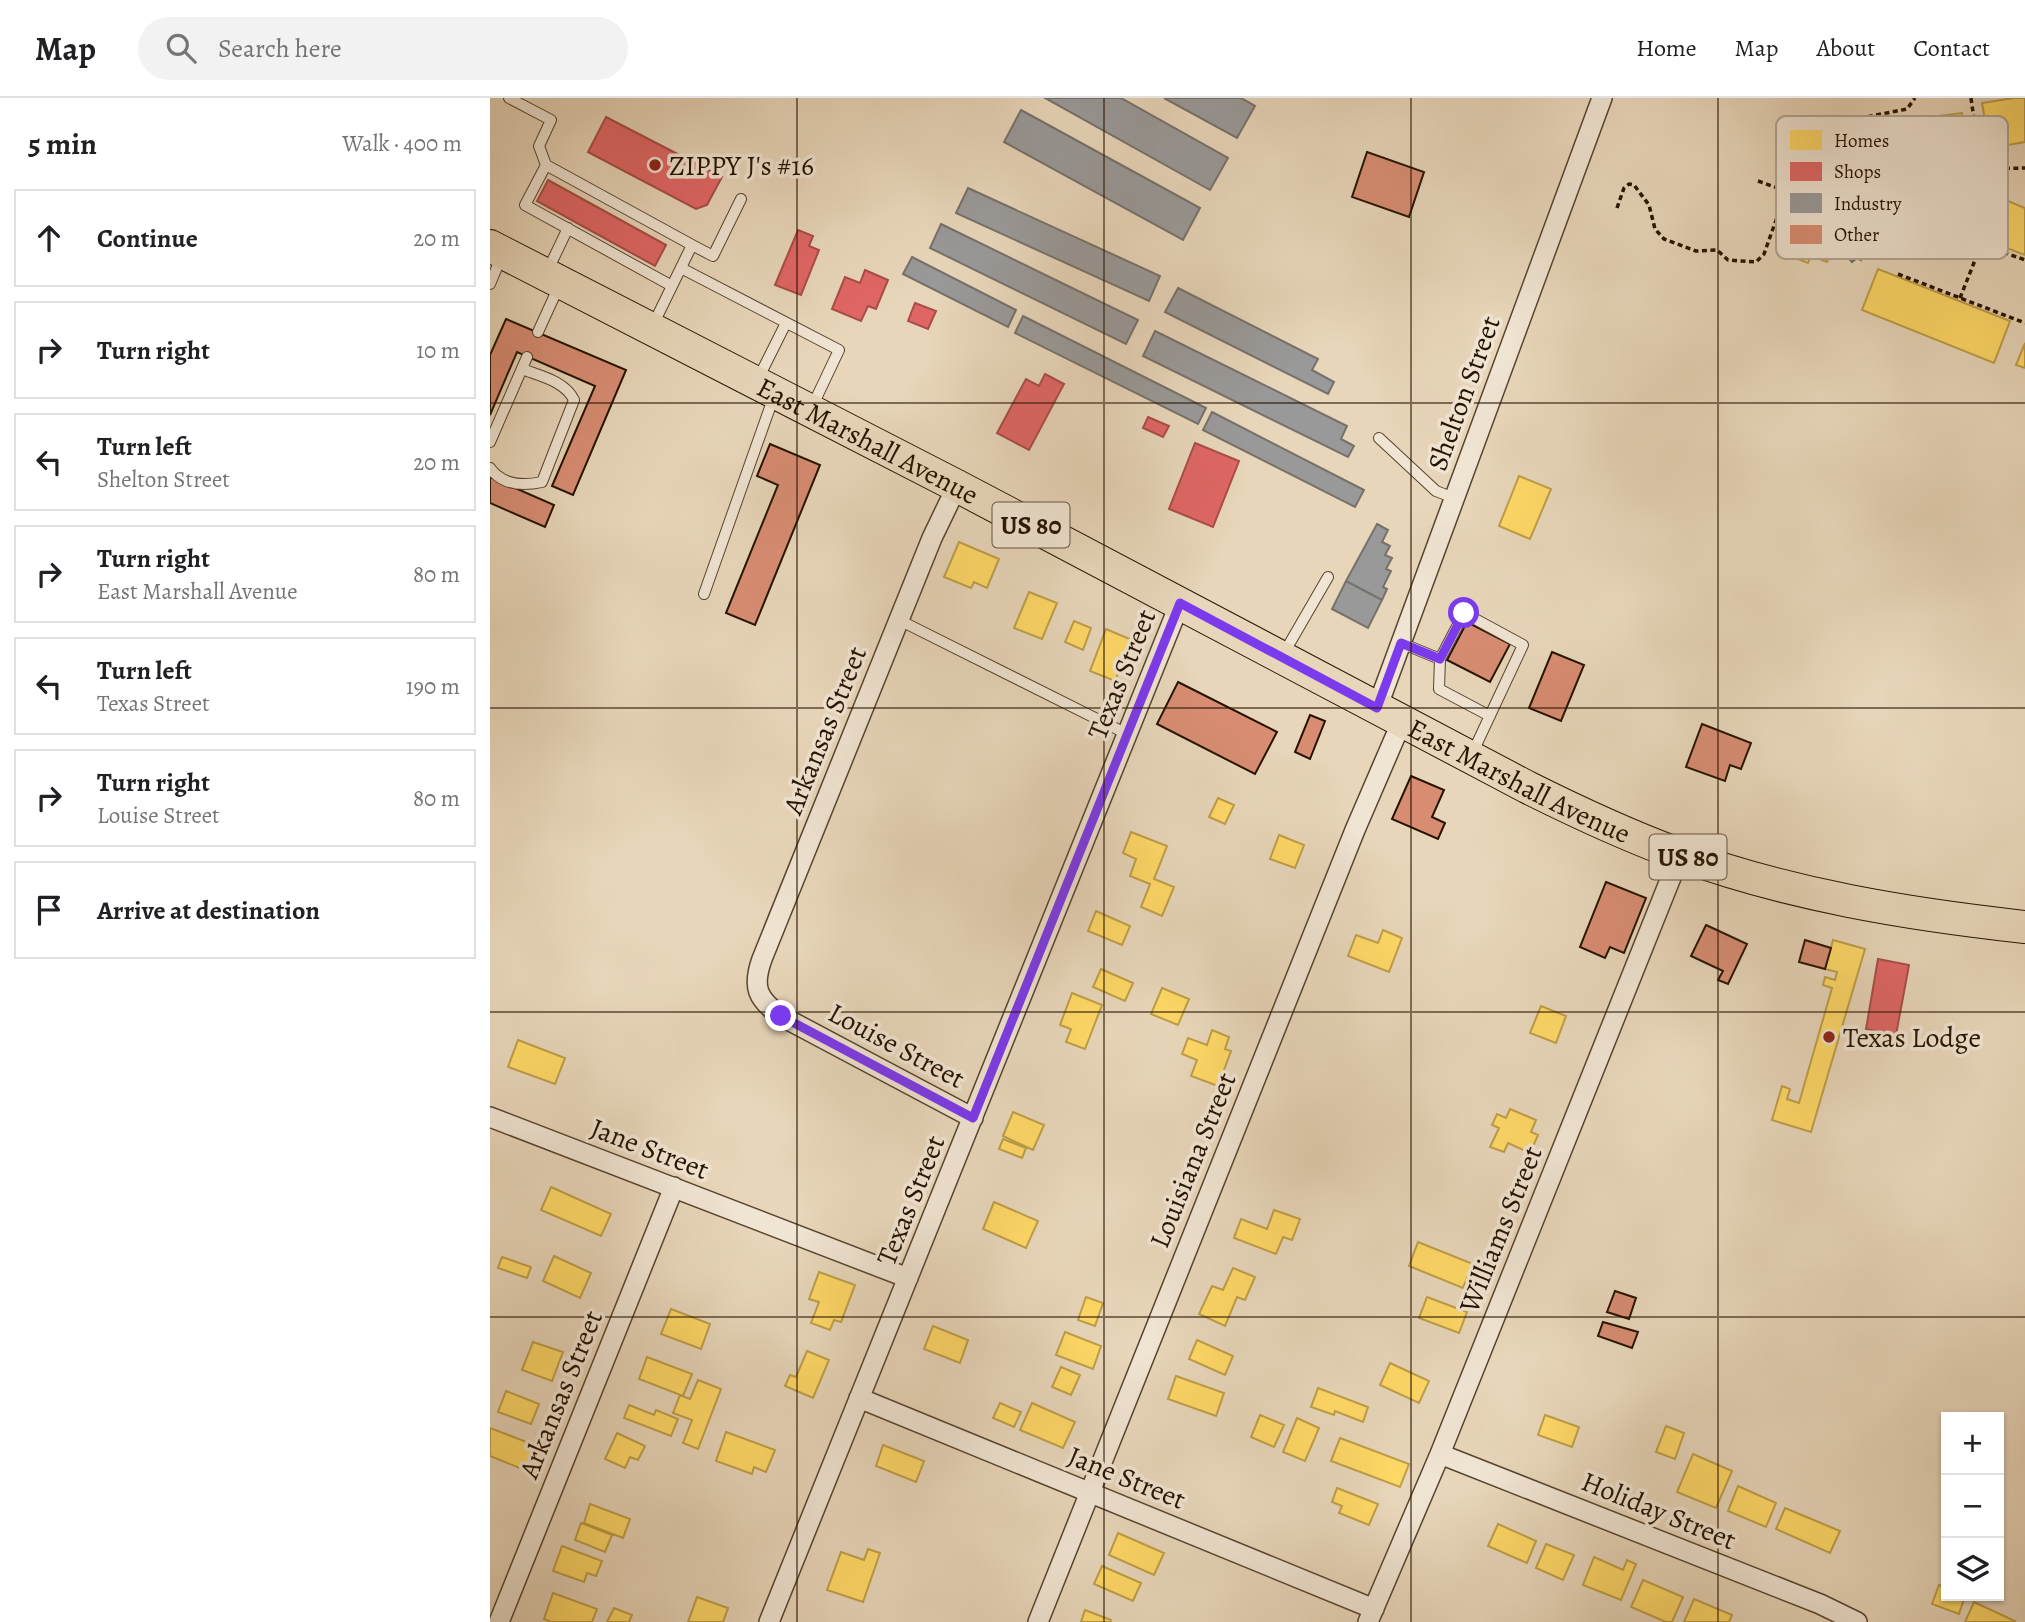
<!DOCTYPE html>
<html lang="en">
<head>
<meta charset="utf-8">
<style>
	body { margin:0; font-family:Alegreya,serif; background:#f2f2f2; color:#202124 }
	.controls { position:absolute; right:21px; bottom:21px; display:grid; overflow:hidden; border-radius:0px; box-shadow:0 2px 5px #0004 }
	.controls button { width:63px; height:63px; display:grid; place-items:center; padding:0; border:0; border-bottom:2px solid #e0e0e0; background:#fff; color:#202124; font:35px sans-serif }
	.stop { position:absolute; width:21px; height:21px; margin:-16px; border:5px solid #7c3aed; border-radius:50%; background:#fff }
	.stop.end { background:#7c3aed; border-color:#fff; box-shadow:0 2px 7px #0008 }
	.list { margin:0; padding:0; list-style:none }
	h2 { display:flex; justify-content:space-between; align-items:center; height:91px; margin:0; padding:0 28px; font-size:30px }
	h2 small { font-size:23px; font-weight:400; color:#757577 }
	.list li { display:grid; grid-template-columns:46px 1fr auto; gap:21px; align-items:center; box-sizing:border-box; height:98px; margin:0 14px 14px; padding:0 14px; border:2px solid #e0e0e0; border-radius:0px }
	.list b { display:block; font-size:26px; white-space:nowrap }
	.list p { margin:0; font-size:23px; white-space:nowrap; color:#757577 }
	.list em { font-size:23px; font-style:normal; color:#757577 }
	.icon { flex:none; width:38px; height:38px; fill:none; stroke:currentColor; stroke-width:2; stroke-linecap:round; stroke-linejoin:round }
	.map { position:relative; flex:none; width:1535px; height:1524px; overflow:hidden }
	header { display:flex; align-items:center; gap:42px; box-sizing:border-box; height:98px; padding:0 35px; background:#fff; border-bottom:2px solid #e0e0e0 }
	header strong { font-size:33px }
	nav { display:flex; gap:38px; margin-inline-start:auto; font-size:24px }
	.search { width:490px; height:63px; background:#f2f2f2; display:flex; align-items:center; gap:18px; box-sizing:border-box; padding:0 24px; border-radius:38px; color:#757577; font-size:26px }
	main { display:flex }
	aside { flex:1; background:#fff }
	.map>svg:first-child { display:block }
	.water { fill:url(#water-ripples); stroke:#69776b; stroke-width:2 }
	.homes { fill:#ffd966; stroke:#be9e47; stroke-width:2 }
	.shops { fill:#e06666; stroke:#a84d47; stroke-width:2 }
	.industry { fill:#999; stroke:#76716b; stroke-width:2 }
	.building { fill:#d88d73; stroke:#251300; stroke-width:2 }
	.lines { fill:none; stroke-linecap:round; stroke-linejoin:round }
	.service-casing { stroke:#56442e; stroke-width:12 }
	.minor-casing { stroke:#56442e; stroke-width:22 }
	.primary-casing { stroke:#251300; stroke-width:34 }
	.path { stroke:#251300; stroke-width:3.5; stroke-dasharray:5 3.5; stroke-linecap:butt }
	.service { stroke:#f0e4d2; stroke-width:10 }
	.minor { stroke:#f0e4d2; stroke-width:19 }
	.primary { stroke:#e8d6ba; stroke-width:32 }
	.route { stroke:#7c3aed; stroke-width:9 }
	.grid { fill:none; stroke:#251300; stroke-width:2; stroke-opacity:0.55 }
	.poi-dot { fill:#8f2418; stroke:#f0e4d2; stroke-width:2.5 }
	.labels { text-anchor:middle; stroke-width:7; stroke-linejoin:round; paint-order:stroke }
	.shield { fill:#f0e4d2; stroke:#62523f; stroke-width:2 }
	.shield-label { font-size:26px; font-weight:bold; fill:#251300 }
	.poi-label { font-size:28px; fill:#251300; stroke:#f0e4d2; text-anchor:start }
	.street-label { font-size:28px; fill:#251300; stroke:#f0e4d2 }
	.key { fill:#f0e4d2; stroke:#b3a593; stroke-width:2 }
	.key-label { font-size:19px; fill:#251300 }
</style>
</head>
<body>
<header>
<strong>Map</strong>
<div class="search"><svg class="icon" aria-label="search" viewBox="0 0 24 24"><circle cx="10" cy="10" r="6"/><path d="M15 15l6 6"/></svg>Search here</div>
<nav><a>Home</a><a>Map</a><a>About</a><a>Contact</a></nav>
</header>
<main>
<aside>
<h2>5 min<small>Walk · 400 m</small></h2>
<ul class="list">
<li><svg class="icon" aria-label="ahead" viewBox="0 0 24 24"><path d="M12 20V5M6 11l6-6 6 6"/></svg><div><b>Continue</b></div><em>20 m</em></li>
<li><svg class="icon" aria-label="right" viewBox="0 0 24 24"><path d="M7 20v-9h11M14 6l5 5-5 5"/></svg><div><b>Turn right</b></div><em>10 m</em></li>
<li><svg class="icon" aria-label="left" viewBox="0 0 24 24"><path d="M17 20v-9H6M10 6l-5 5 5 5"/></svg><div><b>Turn left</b><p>Shelton Street</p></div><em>20 m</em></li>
<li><svg class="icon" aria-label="right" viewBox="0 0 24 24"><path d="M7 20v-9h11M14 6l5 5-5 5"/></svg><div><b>Turn right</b><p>East Marshall Avenue</p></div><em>80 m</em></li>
<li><svg class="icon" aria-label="left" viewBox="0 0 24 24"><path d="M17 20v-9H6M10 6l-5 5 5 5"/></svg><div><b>Turn left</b><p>Texas Street</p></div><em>190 m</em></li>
<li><svg class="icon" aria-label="right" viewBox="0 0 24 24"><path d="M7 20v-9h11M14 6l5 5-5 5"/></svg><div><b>Turn right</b><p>Louise Street</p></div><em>80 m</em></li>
<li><svg class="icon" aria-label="arrive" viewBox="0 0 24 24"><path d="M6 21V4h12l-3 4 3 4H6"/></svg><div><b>Arrive at destination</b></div></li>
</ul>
</aside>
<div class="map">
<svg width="1535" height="1524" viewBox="0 0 1535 1524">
	<defs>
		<pattern id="water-ripples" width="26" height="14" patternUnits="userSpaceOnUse" patternTransform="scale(1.75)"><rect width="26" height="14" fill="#97b9b3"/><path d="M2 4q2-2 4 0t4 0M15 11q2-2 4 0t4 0" fill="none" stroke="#829e98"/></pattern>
	</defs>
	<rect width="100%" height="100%" fill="#e8d6ba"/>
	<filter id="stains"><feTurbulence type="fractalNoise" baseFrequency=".00286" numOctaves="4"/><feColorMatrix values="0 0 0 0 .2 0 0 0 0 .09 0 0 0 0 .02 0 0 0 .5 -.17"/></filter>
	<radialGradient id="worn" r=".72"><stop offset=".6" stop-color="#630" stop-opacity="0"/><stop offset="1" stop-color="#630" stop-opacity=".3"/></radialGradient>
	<!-- water -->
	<path class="water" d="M 1372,126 L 1377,127 L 1378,133 L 1381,134 L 1371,162 L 1367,160 L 1362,164 L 1355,156 L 1365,128 L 1368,130 Z"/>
	<!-- homes -->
	<path class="homes" d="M 1524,0 L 1535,0 L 1535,44 L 1500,50 L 1492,5 Z
		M 1472,15 L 1477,59 L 1337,76 L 1332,32 Z
		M 1313,84 L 1336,93 L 1338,88 L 1344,90 L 1343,94 L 1348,96 L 1339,118 L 1354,124 L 1337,164 L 1324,159 L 1323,161 L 1320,160 L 1318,165 L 1305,160 L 1307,155 L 1288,147 L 1297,126 L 1294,124 Z
		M 1501,96 L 1535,110 L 1535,157 L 1484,137 Z
		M 1388,171 L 1520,223 L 1504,265 L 1372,212 Z
		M 1535,245 L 1535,270 L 1526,267 Z
		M 1029,378 L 1061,391 L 1040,441 L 1009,428 Z
		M 469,444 L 509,461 L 497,490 L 484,484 L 481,490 L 454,479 Z
		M 539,494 L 567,505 L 552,541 L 524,530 Z
		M 584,523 L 601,530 L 593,552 L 575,544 Z
		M 616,531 L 642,542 L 625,583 L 600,573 Z
		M 728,700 L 744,707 L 735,726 L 719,719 Z
		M 641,734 L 677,748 L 664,781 L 684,789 L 672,818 L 651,809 L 660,786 L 640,778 L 646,761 L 633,755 Z
		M 789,737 L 814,747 L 805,770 L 780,761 Z
		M 606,813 L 640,828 L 632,847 L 598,833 Z
		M 893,832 L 912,840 L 899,874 L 858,858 L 866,837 L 888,845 Z
		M 1343,842 L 1375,851 L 1321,1034 L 1282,1022 L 1292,988 L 1300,991 L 1297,1001 L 1309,1005 L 1342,890 L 1333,887 L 1335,879 L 1345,882 L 1347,874 L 1335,871 Z
		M 611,871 L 643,885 L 635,903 L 603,889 Z
		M 672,890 L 699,901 L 688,927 L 661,916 Z
		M 582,895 L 612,907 L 595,951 L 576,944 L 581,931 L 570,927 Z
		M 1051,908 L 1076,918 L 1066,945 L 1040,935 Z
		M 722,932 L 739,939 L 735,951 L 741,953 L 728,988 L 701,978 L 707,962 L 692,956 L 698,940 L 717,947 Z
		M 28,942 L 75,960 L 65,986 L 18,969 Z
		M 1020,1011 L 1046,1022 L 1041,1034 L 1048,1037 L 1040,1055 L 1018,1045 L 1014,1054 L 1000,1049 L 1009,1030 L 1002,1027 L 1007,1016 L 1016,1020 Z
		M 523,1014 L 554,1027 L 543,1052 L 513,1038 Z
		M 513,1041 L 536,1050 L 532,1060 L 509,1051 Z
		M 61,1089 L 121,1116 L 111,1138 L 51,1112 Z
		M 504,1104 L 548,1123 L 536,1150 L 493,1131 Z
		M 784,1112 L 810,1121 L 802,1142 L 793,1139 L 786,1156 L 744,1140 L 751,1121 L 777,1131 Z
		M 928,1144 L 983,1166 L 973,1190 L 919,1168 Z
		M 64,1158 L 101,1175 L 90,1200 L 53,1183 Z
		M 12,1159 L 41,1169 L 37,1180 L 8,1170 Z
		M 743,1170 L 765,1179 L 755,1202 L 747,1199 L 735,1228 L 709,1216 L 722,1188 L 733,1192 Z
		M 329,1174 L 365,1187 L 351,1224 L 344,1222 L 340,1232 L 321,1225 L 329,1204 L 319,1201 Z
		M 596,1199 L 613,1205 L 605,1228 L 588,1222 Z
		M 937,1199 L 977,1214 L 969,1235 L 929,1220 Z
		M 181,1211 L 220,1226 L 211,1251 L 171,1236 Z
		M 443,1228 L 478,1242 L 470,1265 L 434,1251 Z
		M 575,1234 L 611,1248 L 603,1271 L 566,1257 Z
		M 707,1242 L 743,1258 L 735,1277 L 699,1261 Z
		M 43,1244 L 73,1254 L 62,1283 L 32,1272 Z
		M 317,1253 L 339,1262 L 323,1300 L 295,1288 L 300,1277 L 306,1279 Z
		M 157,1259 L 202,1276 L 193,1298 L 149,1281 Z
		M 900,1265 L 939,1283 L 929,1305 L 890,1287 Z
		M 571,1269 L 590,1277 L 581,1297 L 562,1289 Z
		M 686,1278 L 734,1295 L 726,1318 L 678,1301 Z
		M 208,1282 L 231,1291 L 208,1351 L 193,1345 L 202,1322 L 183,1315 L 190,1297 L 200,1301 Z
		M 828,1290 L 878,1309 L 873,1324 L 845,1313 L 844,1317 L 821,1309 Z
		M 16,1293 L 49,1306 L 41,1326 L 8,1314 Z
		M 510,1305 L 531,1314 L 524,1329 L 503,1320 Z
		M 542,1305 L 585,1324 L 573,1350 L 530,1332 Z
		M 139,1307 L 164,1317 L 166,1312 L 188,1321 L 181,1338 L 134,1320 Z
		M 770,1317 L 794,1327 L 784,1349 L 761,1339 Z
		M 1055,1317 L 1089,1329 L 1082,1349 L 1048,1337 Z
		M 807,1320 L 829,1330 L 815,1363 L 793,1354 Z
		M 1176,1328 L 1194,1335 L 1185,1361 L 1166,1354 Z
		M 0,1330 L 52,1350 L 42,1375 L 0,1358 Z
		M 236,1334 L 285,1352 L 276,1374 L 264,1369 L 262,1376 L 226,1363 Z
		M 127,1335 L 155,1348 L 148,1362 L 140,1359 L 135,1370 L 115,1361 Z
		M 850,1340 L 919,1366 L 910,1389 L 841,1363 Z
		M 393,1347 L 434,1363 L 426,1384 L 386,1368 Z
		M 1203,1356 L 1242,1373 L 1226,1410 L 1187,1394 Z
		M 1248,1388 L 1286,1405 L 1276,1429 L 1238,1413 Z
		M 847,1390 L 888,1406 L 879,1427 L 849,1415 L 852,1408 L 842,1404 Z
		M 100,1406 L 140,1421 L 133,1440 L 94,1425 Z
		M 1295,1410 L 1350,1433 L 1340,1455 L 1286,1431 Z
		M 91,1425 L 122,1437 L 115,1454 L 85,1442 Z
		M 1008,1426 L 1046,1443 L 1037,1465 L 998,1448 Z
		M 628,1435 L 674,1455 L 664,1477 L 619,1457 Z
		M 1056,1446 L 1084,1457 L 1073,1482 L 1046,1470 Z
		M 72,1448 L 112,1463 L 106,1478 L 97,1475 L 94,1484 L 63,1473 Z
		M 378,1451 L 390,1455 L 373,1504 L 337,1492 L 351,1454 L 374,1462 Z
		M 1104,1459 L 1133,1472 L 1137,1462 L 1146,1466 L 1131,1502 L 1093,1487 Z
		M 612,1468 L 651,1485 L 643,1503 L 604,1486 Z
		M 1153,1482 L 1193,1499 L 1182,1524 L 1176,1524 L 1141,1509 Z
		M 1449,1487 L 1456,1490 L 1456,1498 L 1475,1498 L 1469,1516 L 1442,1506 Z
		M 63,1495 L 107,1511 L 102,1524 L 61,1524 L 54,1521 Z
		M 207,1499 L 238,1510 L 233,1524 L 198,1524 Z
		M 1204,1501 L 1242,1517 L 1239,1524 L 1194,1524 Z
		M 1484,1504 L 1525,1523 L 1524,1524 L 1475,1524 Z
		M 124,1510 L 142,1517 L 139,1524 L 117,1524 Z
		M 595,1512 L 621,1522 L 620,1524 L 591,1524 Z"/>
	<!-- shops -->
	<path class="shops" d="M 116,19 L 232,79 L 217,107 L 206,111 L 98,54 Z
		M 58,82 L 176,147 L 165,168 L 47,103 Z
		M 308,132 L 323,138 L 319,148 L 329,152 L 311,197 L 285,187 Z
		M 375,172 L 398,182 L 386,211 L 378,208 L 371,223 L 342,211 L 355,179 L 370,185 Z
		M 425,205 L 446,213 L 438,231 L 418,223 Z
		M 555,276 L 574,286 L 539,352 L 507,335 L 536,281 L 549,288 Z
		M 658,319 L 679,328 L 673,339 L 653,330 Z
		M 705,345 L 749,363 L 723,429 L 679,411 Z
		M 1388,861 L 1419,867 L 1406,937 L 1376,931 Z"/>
	<!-- industry -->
	<path class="industry" d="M 555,0 L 631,0 L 738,60 L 720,92 Z
		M 674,0 L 751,0 L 765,8 L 747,40 Z
		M 531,12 L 710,110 L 693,142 L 514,44 Z
		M 478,90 L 670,178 L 659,203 L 466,115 Z
		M 451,126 L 648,222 L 636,246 L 440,150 Z
		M 422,159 L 526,212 L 518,229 L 413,176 Z
		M 688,190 L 828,261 L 822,272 L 844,284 L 838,296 L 675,214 Z
		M 533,218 L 716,310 L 708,326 L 525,235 Z
		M 665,233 L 857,328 L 851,341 L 864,348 L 858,359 L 653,258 Z
		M 722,314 L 874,392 L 865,409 L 713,332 Z
		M 887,426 L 898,432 L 892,444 L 900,448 L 895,457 L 902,460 L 896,471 L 901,473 L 893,489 L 897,491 L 892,502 L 856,483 Z
		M 856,483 L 892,502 L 878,530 L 842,511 Z"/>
	<!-- building -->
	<path class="building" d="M 877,54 L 934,74 L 919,119 L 862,99 Z
		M 16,221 L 136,272 L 83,397 L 62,388 L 105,288 L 27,254 L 0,317 L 0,257 Z
		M 280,346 L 330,367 L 265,527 L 236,515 L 288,387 L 267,378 Z
		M 0,379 L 64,407 L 55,429 L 0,405 Z
		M 977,524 L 1020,546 L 1000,584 L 957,562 Z
		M 1062,554 L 1094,567 L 1071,623 L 1039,610 Z
		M 688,584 L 787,634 L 765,676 L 667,626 Z
		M 820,617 L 835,623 L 820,661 L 805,654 Z
		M 1212,626 L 1261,645 L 1251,671 L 1240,667 L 1235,683 L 1196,669 Z
		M 921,678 L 954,692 L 942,719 L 955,725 L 948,741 L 902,721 Z
		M 1116,784 L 1156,800 L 1134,855 L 1120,849 L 1115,860 L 1090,849 Z
		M 1216,827 L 1257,846 L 1238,886 L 1228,882 L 1233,873 L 1201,858 Z
		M 1315,842 L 1341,850 L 1335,871 L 1309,864 Z
		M 1125,1193 L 1146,1200 L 1139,1221 L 1117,1214 Z
		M 1113,1224 L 1148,1234 L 1142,1250 L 1108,1238 Z"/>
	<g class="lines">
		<defs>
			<path id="service" d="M 19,0 L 61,22 L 49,48 L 56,67 L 202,147 L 163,227
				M 56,67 L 35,107 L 182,188
				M 202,147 L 223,158 L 251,101
				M 191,170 L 349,252 L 322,309
				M 57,174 L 78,130
				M 0,186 L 12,157
				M 48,234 L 69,188
				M 268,281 L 296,225
				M 889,340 L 946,393 L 964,400
				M 0,344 L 37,259
				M 0,370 C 12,387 33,388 52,384 L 84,302 C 75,283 50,278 32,271
				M 214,496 L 284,298
				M 409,522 L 637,636
				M 911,545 L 950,561 L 974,515 L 1033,547 L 982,656
				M 794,555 L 838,479
				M 950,561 L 949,591 L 1000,618"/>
			<path id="minor" d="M 467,388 L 442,440 L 272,861 C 262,889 267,901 291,918 L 483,1020
				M 887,610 L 1112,0
				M 0,1019 L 418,1180
				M 369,1300 L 884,1511
				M 950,1356 L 1330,1506 L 1367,1524
				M 9,1524 L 184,1089
				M 279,1524 L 690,505
				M 548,1524 L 865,732 L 912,623
				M 878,1524 L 950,1356 L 1190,757"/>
			<g id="primary">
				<path id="s1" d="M 0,148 L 467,388 L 1037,689 C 1087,714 1136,737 1188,756 C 1300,797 1417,816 1535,829"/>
			</g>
		</defs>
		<!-- service casing -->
		<use href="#service" class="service-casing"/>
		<!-- minor casing -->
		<use href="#minor" class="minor-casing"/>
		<!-- primary casing -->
		<use href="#primary" class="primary-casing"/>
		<!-- path -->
		<path class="path" d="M 1481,0 L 1491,71
			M 1304,72 L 1375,99 L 1397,102 L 1491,71 L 1535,70
			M 1268,83 L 1296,93
			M 1449,86 L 1452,98 L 1440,120 L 1473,133 L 1491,146 L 1535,162
			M 1127,110 L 1134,90 L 1139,86 L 1144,87 L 1159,107 L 1165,131 L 1174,141 L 1206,153 L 1227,152 L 1238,162 L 1266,164 L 1274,156 L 1313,46 L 1315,35 L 1319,30 L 1417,11 L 1425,0
			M 1408,176 L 1535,225
			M 1470,200 L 1491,147"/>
		<!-- service -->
		<use href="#service" class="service"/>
		<!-- minor -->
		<use href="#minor" class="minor"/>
		<!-- primary -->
		<use href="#primary" class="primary"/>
	</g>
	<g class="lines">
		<!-- route -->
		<path class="route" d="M 291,918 L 483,1020 L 690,505 L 887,610 L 911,545 L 950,561 L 974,515"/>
	</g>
	<!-- grid -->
	<path class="grid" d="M 307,0 L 307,1524M 614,0 L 614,1524M 921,0 L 921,1524M 1228,0 L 1228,1524M 0,305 L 1535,305M 0,610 L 1535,610M 0,914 L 1535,914M 0,1219 L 1535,1219"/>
	<!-- markers -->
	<g class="poi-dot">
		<circle cx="165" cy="67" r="7"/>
		<circle cx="1339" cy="939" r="7"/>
	</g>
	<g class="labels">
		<!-- shield labels -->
		<g class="shield">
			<rect x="502.5" y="404.5" width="77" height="45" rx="5"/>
			<rect x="1159.5" y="736.5" width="77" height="45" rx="5"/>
		</g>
		<g class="shield-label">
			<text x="541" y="436">US 80</text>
			<text x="1198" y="768">US 80</text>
		</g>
		<!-- poi labels -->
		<g class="poi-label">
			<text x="179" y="77">ZIPPY J's #16</text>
			<text x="1353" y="949">Texas Lodge</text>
		</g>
		<!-- street labels -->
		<g class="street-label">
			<text transform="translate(973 295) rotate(-70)" y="10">Shelton Street</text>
			<text dy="10" stroke="none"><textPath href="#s1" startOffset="425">East Marshall Avenue</textPath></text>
			<text transform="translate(631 576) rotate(-68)" y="10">Texas Street</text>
			<text transform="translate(334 632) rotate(-68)" y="10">Arkansas Street</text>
			<text dy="10" stroke="none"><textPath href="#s1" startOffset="1160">East Marshall Avenue</textPath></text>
			<text transform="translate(407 947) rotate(28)" y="10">Louise Street</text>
			<text transform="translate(160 1050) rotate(21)" y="10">Jane Street</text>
			<text transform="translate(702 1062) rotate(-68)" y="10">Louisiana Street</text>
			<text transform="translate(420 1102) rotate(-68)" y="10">Texas Street</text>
			<text transform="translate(1010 1131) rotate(-68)" y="10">Williams Street</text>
			<text transform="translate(70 1296) rotate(-68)" y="10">Arkansas Street</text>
			<text transform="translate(637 1379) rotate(22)" y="10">Jane Street</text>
			<text transform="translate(1169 1412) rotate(22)" y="10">Holiday Street</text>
		</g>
	</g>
	<!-- legend -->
	<rect x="1286" y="18" width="232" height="143" rx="10" class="key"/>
	<rect x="1300" y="32" width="32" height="20" fill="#ffd966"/>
	<rect x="1300" y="64" width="32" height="19" fill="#e06666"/>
	<rect x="1300" y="95" width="32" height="20" fill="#999"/>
	<rect x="1300" y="127" width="32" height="19" fill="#d88d73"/>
	<g class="key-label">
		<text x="1344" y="49">Homes</text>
		<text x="1344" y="80">Shops</text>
		<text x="1344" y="112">Industry</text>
		<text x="1344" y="143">Other</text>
	</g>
	<rect width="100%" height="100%" filter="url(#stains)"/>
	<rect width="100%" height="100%" fill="url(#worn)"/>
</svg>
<div class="controls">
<button>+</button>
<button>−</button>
<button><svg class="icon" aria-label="layers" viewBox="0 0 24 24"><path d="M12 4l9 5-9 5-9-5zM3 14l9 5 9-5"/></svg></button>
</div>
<div class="stop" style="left:974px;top:515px"></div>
<div class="stop end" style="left:291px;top:918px"></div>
</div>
</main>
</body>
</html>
